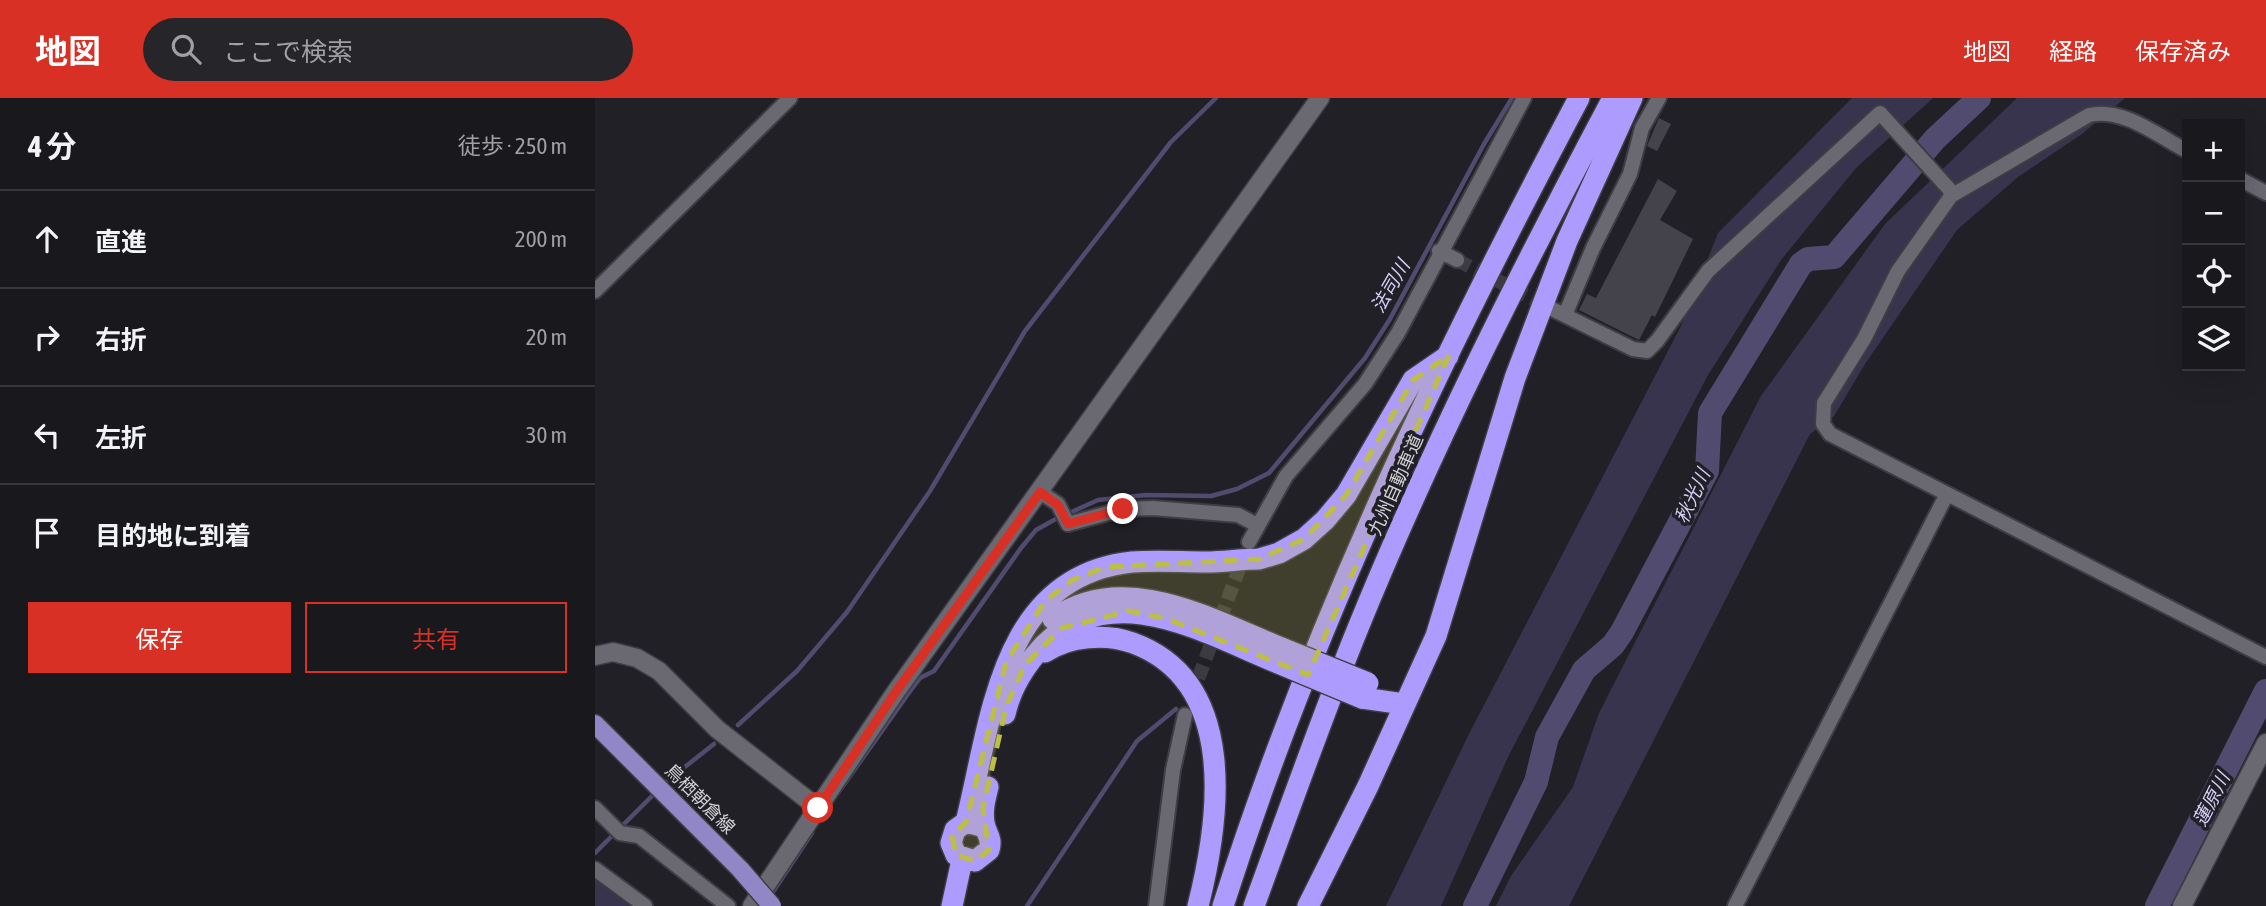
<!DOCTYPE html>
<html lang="ja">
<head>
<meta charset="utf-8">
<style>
	body { margin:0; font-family:"Asap Condensed","Noto Sans JP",sans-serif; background:#26252a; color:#f1f3f6 }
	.controls { position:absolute; right:21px; top:21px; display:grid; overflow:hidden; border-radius:0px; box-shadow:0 7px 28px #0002 }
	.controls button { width:63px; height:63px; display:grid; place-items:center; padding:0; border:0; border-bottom:2px solid #37373b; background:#19181d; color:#f1f3f6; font:35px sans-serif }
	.stop { position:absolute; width:21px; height:21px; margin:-16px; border:5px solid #d93025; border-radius:50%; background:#fff }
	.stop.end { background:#d93025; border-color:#fff; box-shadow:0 2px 7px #0008 }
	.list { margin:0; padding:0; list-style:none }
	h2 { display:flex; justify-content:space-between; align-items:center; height:91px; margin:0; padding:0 28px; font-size:30px }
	h2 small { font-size:23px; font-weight:400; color:#9fa0a4 }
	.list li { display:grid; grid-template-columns:46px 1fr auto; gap:21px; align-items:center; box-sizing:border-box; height:98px; padding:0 28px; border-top:2px solid #37373b }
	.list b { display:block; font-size:26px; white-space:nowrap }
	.list em { font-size:23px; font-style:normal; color:#9fa0a4 }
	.actions { display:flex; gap:14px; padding:21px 28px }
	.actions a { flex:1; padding:16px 0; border:2px solid #d93025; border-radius:0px; text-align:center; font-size:24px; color:#d93025 }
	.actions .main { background:#d93025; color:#fff }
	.icon { flex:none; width:38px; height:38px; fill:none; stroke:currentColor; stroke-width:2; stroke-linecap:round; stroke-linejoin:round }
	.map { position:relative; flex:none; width:1671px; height:808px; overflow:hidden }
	header { display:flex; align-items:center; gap:42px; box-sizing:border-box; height:98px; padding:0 35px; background:#d93025; color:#fff }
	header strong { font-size:33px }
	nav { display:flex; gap:38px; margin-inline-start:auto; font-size:24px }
	.search { width:490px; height:63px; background:#26252a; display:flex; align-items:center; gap:18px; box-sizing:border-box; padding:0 24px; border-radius:38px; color:#9fa0a4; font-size:26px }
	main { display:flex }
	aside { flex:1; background:#19181d }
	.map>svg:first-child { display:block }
	.green { fill:#38344e }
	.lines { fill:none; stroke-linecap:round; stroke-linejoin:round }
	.stream { stroke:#514b70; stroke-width:4.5 }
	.river { stroke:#514b70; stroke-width:24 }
	.building { fill:#44434c }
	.street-tunnel { stroke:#3b3b41; stroke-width:14; stroke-dasharray:14 7; stroke-linecap:butt }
	.street-casing { stroke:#3e3d43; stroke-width:18 }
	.secondary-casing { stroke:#3e3d43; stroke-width:21 }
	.primary-casing { stroke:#3e3d43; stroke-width:21 }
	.highway-casing { stroke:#3e3d43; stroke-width:24 }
	.street { stroke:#6a6972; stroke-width:14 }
	.secondary { stroke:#6a6972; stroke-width:18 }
	.primary { stroke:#9287c6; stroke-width:18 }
	.highway { stroke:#ad9bfe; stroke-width:21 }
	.primary-bridge-casing { stroke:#3e3d43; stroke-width:21; stroke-linecap:butt }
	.highway-bridge-casing { stroke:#3e3d43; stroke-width:24; stroke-linecap:butt }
	.primary-bridge { stroke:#9287c6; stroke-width:18 }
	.highway-bridge { stroke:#ad9bfe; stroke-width:21 }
	.route { stroke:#d93025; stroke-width:9 }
	.marked { fill:#bcbf44; fill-opacity:0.2; stroke:#bcbf44; stroke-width:5; stroke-dasharray:14 9; stroke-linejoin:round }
	.labels { text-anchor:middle; stroke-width:7; stroke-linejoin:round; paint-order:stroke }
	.street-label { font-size:18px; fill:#d1d1d6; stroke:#212027 }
	.water-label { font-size:19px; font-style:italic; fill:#d4cff7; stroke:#212027 }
</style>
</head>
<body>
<header>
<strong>地図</strong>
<div class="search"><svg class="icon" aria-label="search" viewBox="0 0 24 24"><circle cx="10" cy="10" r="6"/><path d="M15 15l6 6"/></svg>ここで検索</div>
<nav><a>地図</a><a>経路</a><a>保存済み</a></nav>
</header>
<main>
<aside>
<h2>4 分<small>徒歩 · 250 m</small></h2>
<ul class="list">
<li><svg class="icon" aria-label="ahead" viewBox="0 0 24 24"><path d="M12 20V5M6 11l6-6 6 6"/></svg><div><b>直進</b></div><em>200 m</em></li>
<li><svg class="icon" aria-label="right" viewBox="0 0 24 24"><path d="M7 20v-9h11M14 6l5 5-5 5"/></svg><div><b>右折</b></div><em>20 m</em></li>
<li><svg class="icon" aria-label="left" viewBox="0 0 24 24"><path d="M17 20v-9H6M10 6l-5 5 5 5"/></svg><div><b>左折</b></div><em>30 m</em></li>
<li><svg class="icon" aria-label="arrive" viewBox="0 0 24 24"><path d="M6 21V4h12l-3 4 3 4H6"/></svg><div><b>目的地に到着</b></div></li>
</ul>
<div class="actions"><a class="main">保存</a><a>共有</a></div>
</aside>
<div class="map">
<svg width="1671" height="808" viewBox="0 0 1671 808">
	<rect width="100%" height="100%" fill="#212027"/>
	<!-- green -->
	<path class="green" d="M 1257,0 L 1338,0 L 1261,70 L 1186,162 L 1113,277 L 913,659 L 846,808 L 791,808 L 874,636 L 1086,228 L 1123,135 Z
		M 1422,0 L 1530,0 L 1487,36 L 1423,79 L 1362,132 L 1270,266 L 1239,318 L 1215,336 L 974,808 L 901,808 L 916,778 L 978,689 L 1004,615 L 1166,298 L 1290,126 Z
		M 0,781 L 35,808 L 0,808 Z"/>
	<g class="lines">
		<!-- stream -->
		<path class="stream" d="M 143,627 L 202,573 L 252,514 L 335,393 L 430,233 L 576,44 L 621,0
			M 67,687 L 119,646
			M 243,695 L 318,589 L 325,580 L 339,573 L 426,450 L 441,432 L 459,422 L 503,402 L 551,397 L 616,398 L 642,391 L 674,375 L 770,260 L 795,221 L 889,46 L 917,0
			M 0,755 L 61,694
			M 176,797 L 217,735
			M 432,808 L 542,643 L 581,611"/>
		<!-- river -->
		<path class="river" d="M 880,808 L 941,684 L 952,639 L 989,572 L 1018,547 L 1027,534 L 1112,373 L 1115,315 L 1206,166 L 1213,161 L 1239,159 L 1340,41 L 1384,0
			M 1562,808 L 1671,593"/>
	</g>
	<!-- building -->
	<path class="building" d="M 1064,20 L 1076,26 L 1062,53 L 1052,48 Z
		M 1063,81 L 1082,93 L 1065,122 L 1098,141 L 1060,219 L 1057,217 L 1044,242 L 984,212 L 992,196 L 1001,200 Z"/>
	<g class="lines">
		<!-- street-tunnel -->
		<path class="street-tunnel" d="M 862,162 L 954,209
			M 596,600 L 650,455"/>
		<defs>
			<path id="street" d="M 1645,81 L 1671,95
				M 1356,98 L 1494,17 C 1528,9 1563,38 1592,53
				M 844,153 L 862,162
				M 0,193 L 195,0
				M 955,210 L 1038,251 L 1052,253 L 1062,243 L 1113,173 L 1285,15 L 1355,92 L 1356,98 L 1303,173 L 1269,241 L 1229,305 L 1228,326 L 1235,336 L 1671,559
				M 970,217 L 998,150 L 1035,76 L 1047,30 L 1064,0
				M 445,394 L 463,406 L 473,426 L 528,411 L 558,410 L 643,417 L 662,427
				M 654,444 L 691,378 L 770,286 L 803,235 L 929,0
				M 0,710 L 25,735 L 44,738 L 133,808
				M 0,771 L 50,808
				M 561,808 L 578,672 L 590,617
				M 1140,808 L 1352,396"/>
			<path id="secondary" d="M 0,558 L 18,554 L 42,560 L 64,573 L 122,631 L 223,710
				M 157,808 L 300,595 L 725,0
				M 1587,808 L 1671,645"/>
			<path id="primary" d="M 0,626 L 53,679"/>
			<path id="highway" d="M 458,521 C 530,470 619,523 689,551
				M 450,554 C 474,538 511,535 538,545 C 644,584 625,721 603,808
				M 767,600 L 809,606
				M 410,616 C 416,589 430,567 449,547 C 518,479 609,535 683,565
				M 371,724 C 397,621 405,478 537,464 C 561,462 587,464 611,464 C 629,464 647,461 664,461 L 684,455 L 709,441 L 730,422 L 751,397 L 818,282 L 853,258
				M 389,729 L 371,724 L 360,732 L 356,745 L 361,757 L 380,763 L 394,752 C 398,739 390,735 389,724 C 387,712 390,701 393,689
				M 357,808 L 367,762
				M 628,808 C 717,528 846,259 984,0
				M 659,808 C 693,715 726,621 763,530 C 837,348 926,173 1018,0
				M 713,808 L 773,688 L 841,538 L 920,280 L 972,143 L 1037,0"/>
		</defs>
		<!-- street casing -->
		<use href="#street" class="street-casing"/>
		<!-- secondary casing -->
		<use href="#secondary" class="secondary-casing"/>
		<!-- primary casing -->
		<use href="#primary" class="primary-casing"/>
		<!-- highway casing -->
		<use href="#highway" class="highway-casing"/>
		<!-- street -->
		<use href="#street" class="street"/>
		<!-- secondary -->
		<use href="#secondary" class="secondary"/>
		<!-- primary -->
		<use href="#primary" class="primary"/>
		<!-- highway -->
		<use href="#highway" class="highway"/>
		<defs>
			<path id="primary-bridge" d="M 53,679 L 145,771 L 177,808"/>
			<path id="highway-bridge" d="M 689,551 L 773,585
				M 683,565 L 767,600"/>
		</defs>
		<!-- primary-bridge casing -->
		<use href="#primary-bridge" class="primary-bridge-casing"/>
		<!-- highway-bridge casing -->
		<use href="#highway-bridge" class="highway-bridge-casing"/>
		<!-- primary-bridge -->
		<use href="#primary-bridge" class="primary-bridge"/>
		<!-- highway-bridge -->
		<use href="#highway-bridge" class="highway-bridge"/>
	</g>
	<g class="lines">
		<!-- route -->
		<path class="route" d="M 223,710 L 300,595 L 445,394 L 463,407 L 473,426 L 528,411"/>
	</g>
	<!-- marked area -->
	<path class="marked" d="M 854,257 L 713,577 L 572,521 L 534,513 L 467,530 L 430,567 L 411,609 L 388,710 L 394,752 L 380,763 L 361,757 L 357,738 L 371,724 L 411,564 L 450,503 L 477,482 L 510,469 L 664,461 L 709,441 L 751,397 L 818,282 Z"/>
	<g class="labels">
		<!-- street labels -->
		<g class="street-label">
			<text transform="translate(801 387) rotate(-66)" y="6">九州自動車道</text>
			<text transform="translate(105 701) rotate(45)" y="6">鳥栖朝倉線</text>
		</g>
		<!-- water labels -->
		<g class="water-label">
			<text transform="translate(795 188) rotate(-60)" y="7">法司川</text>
			<text transform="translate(1097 398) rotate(-65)" y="7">秋光川</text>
			<text transform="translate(1616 701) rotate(-63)" y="7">蓮原川</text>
		</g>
	</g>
</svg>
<div class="controls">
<button>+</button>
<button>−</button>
<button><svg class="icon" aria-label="locate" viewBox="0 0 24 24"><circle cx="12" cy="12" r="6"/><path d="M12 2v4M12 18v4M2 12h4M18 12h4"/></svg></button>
<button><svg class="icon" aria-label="layers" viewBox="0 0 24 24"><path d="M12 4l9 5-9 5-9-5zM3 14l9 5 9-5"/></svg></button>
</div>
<div class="stop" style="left:223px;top:710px"></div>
<div class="stop end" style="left:528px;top:411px"></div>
</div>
</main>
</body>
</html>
